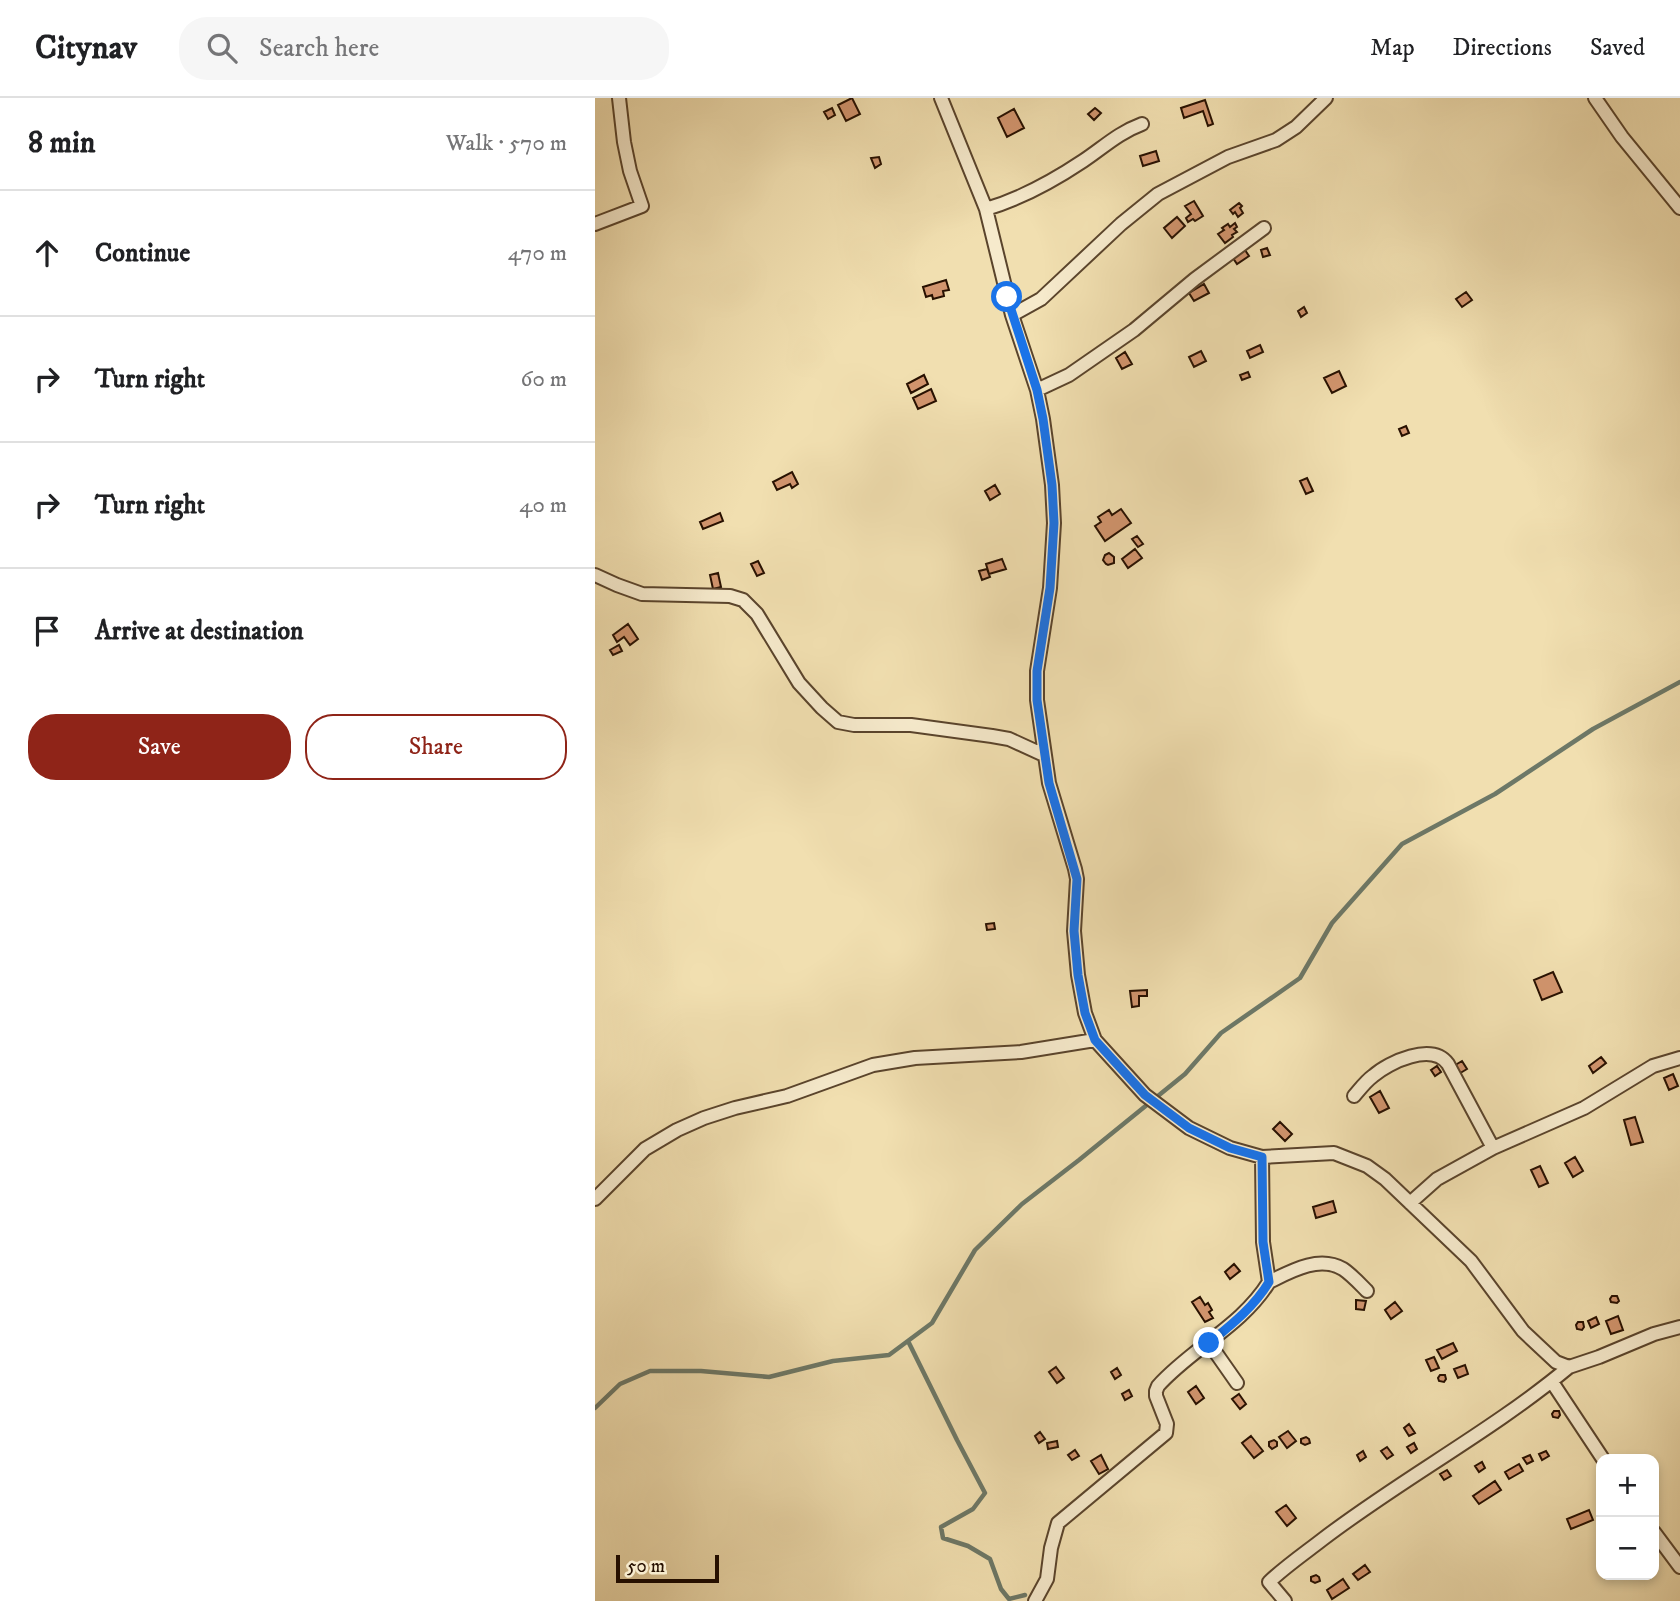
<!DOCTYPE html>
<html lang="en">
<head>
<meta charset="utf-8">
<style>
	body { margin:0; font-family:"IM FELL DW Pica",serif; background:#f6f6f6; color:#202124 }
	.controls { position:absolute; right:21px; bottom:21px; display:grid; overflow:hidden; border-radius:14px; box-shadow:0 4px 10px #0003 }
	.controls button { width:63px; height:63px; display:grid; place-items:center; padding:0; border:0; border-bottom:2px solid #e0e0e0; background:#fff; color:#202124; font:35px sans-serif }
	.scale { position:absolute; left:21px; bottom:18px; width:103px; box-sizing:border-box; padding-left:7px; border:4px solid #271000; border-top:0; font-size:19px; line-height:24px; white-space:nowrap; color:#271000; -webkit-text-stroke:5px #f6eacc; paint-order:stroke }
	.stop { position:absolute; width:21px; height:21px; margin:-16px; border:5px solid #1a73e8; border-radius:50%; background:#fff }
	.stop.end { background:#1a73e8; border-color:#fff; box-shadow:0 2px 7px #0008 }
	.list { margin:0; padding:0; list-style:none }
	h2 { display:flex; justify-content:space-between; align-items:center; height:91px; margin:0; padding:0 28px; font-size:30px }
	h2 small { font-size:23px; font-weight:400; color:#757577 }
	.list li { display:grid; grid-template-columns:46px 1fr auto; gap:21px; align-items:center; box-sizing:border-box; height:126px; padding:0 28px; border-top:2px solid #e0e0e0 }
	.list b { display:block; font-size:26px; white-space:nowrap }
	.list em { font-size:23px; font-style:normal; color:#757577 }
	.actions { display:flex; gap:14px; padding:21px 28px }
	.actions a { flex:1; padding:16px 0; border:2px solid #8f2418; border-radius:28px; text-align:center; font-size:24px; color:#8f2418 }
	.actions .main { background:#8f2418; color:#fff }
	.icon { flex:none; width:38px; height:38px; fill:none; stroke:currentColor; stroke-width:2; stroke-linecap:round; stroke-linejoin:round }
	.map { position:relative; flex:none; width:1085px; height:1503px; overflow:hidden }
	header { display:flex; align-items:center; gap:42px; box-sizing:border-box; height:98px; padding:0 35px; background:#fff; border-bottom:2px solid #e0e0e0 }
	header strong { font-size:33px }
	nav { display:flex; gap:38px; margin-inline-start:auto; font-size:24px }
	.search { width:490px; height:63px; background:#f6f6f6; display:flex; align-items:center; gap:18px; box-sizing:border-box; padding:0 24px; border-radius:28px; color:#757577; font-size:26px }
	main { display:flex }
	aside { flex:1; background:#fff }
	.map>svg:first-child { display:block }
	.lines { fill:none; stroke-linecap:round; stroke-linejoin:round }
	.stream { stroke:#6d7867; stroke-width:4.5 }
	.building { fill:#d2956e; stroke:#271000; stroke-width:2 }
	.street-casing { stroke:#5a442c; stroke-width:16 }
	.street { stroke:#f6eacc; stroke-width:12 }
	.route { stroke:#1a73e8; stroke-width:9 }
</style>
</head>
<body>
<header>
<strong>Citynav</strong>
<div class="search"><svg class="icon" aria-label="search" viewBox="0 0 24 24"><circle cx="10" cy="10" r="6"/><path d="M15 15l6 6"/></svg>Search here</div>
<nav><a>Map</a><a>Directions</a><a>Saved</a></nav>
</header>
<main>
<aside>
<h2>8 min<small>Walk · 570 m</small></h2>
<ul class="list">
<li><svg class="icon" aria-label="ahead" viewBox="0 0 24 24"><path d="M12 20V5M6 11l6-6 6 6"/></svg><div><b>Continue</b></div><em>470 m</em></li>
<li><svg class="icon" aria-label="right" viewBox="0 0 24 24"><path d="M7 20v-9h11M14 6l5 5-5 5"/></svg><div><b>Turn right</b></div><em>60 m</em></li>
<li><svg class="icon" aria-label="right" viewBox="0 0 24 24"><path d="M7 20v-9h11M14 6l5 5-5 5"/></svg><div><b>Turn right</b></div><em>40 m</em></li>
<li><svg class="icon" aria-label="arrive" viewBox="0 0 24 24"><path d="M6 21V4h12l-3 4 3 4H6"/></svg><div><b>Arrive at destination</b></div></li>
</ul>
<div class="actions"><a class="main">Save</a><a>Share</a></div>
</aside>
<div class="map">
<svg width="1085" height="1503" viewBox="0 0 1085 1503">
	<rect width="100%" height="100%" fill="#f1dfb0"/>
	<filter id="stains"><feTurbulence type="fractalNoise" baseFrequency=".00286" numOctaves="4"/><feColorMatrix values="0 0 0 0 .2 0 0 0 0 .09 0 0 0 0 .02 0 0 0 .5 -.17"/></filter>
	<radialGradient id="worn" r=".72"><stop offset=".6" stop-color="#630" stop-opacity="0"/><stop offset="1" stop-color="#630" stop-opacity=".3"/></radialGradient>
	<g class="lines">
		<!-- stream -->
		<path class="stream" d="M 313,1243 L 362,1342 L 390,1395 L 378,1411 L 346,1429 L 348,1440 L 373,1448 L 395,1461 L 406,1491 L 414,1501 L 430,1497
			M 0,1310 L 25,1286 L 55,1273 L 106,1273 L 174,1279 L 238,1263 L 294,1257 L 337,1225 L 380,1152 L 427,1106 L 484,1062 L 590,976 L 626,935 L 705,880 L 737,825 L 807,746 L 900,696 L 998,631 L 1085,584"/>
	</g>
	<!-- building -->
	<path class="building" d="M 257,0 L 265,16 L 251,23 L 243,7 Z
		M 610,2 L 618,26 L 613,28 L 608,13 L 589,20 L 586,10 Z
		M 237,10 L 240,17 L 233,21 L 229,14 Z
		M 500,10 L 506,15 L 499,22 L 493,16 Z
		M 419,11 L 429,30 L 412,39 L 403,20 Z
		M 561,53 L 564,63 L 548,68 L 545,58 Z
		M 284,59 L 286,66 L 280,70 L 276,60 Z
		M 599,103 L 608,118 L 600,123 L 598,121 L 593,124 L 591,120 L 596,116 L 590,108 Z
		M 644,105 L 647,108 L 645,110 L 648,115 L 643,119 L 640,114 L 638,116 L 635,112 Z
		M 582,119 L 590,128 L 577,140 L 569,130 Z
		M 640,125 L 642,129 L 639,131 L 642,134 L 637,137 L 638,139 L 630,145 L 623,136 L 629,132 L 627,130 L 633,126 L 635,129 Z
		M 648,149 L 654,158 L 642,166 L 636,157 Z
		M 672,150 L 675,157 L 668,159 L 666,152 Z
		M 351,182 L 354,192 L 348,193 L 349,198 L 338,201 L 337,197 L 331,199 L 328,189 Z
		M 609,186 L 614,195 L 599,203 L 594,195 Z
		M 871,194 L 877,202 L 867,209 L 861,201 Z
		M 709,209 L 712,215 L 706,219 L 703,213 Z
		M 665,247 L 668,254 L 655,260 L 652,253 Z
		M 606,253 L 611,263 L 599,269 L 594,259 Z
		M 530,254 L 537,266 L 527,271 L 521,260 Z
		M 744,273 L 751,288 L 737,295 L 729,280 Z
		M 653,274 L 655,279 L 647,282 L 645,277 Z
		M 329,277 L 333,286 L 316,295 L 312,286 Z
		M 336,291 L 341,303 L 323,311 L 318,300 Z
		M 811,328 L 814,335 L 807,338 L 804,331 Z
		M 197,374 L 203,386 L 197,390 L 195,386 L 182,392 L 178,384 Z
		M 712,380 L 718,393 L 711,396 L 705,383 Z
		M 400,387 L 405,396 L 395,402 L 390,393 Z
		M 526,411 L 536,425 L 510,443 L 500,428 L 506,424 L 503,419 L 514,412 L 517,417 Z
		M 125,415 L 128,423 L 108,431 L 105,424 Z
		M 542,438 L 548,446 L 543,449 L 537,441 Z
		M 540,451 L 547,460 L 533,470 L 527,461 Z
		M 514,455 L 519,459 L 519,465 L 513,467 L 511,466 L 508,462 L 510,457 Z
		M 407,461 L 411,471 L 394,476 L 391,466 Z
		M 163,463 L 169,475 L 162,478 L 156,466 Z
		M 392,471 L 395,479 L 387,482 L 384,473 Z
		M 123,475 L 126,489 L 118,491 L 115,477 Z
		M 33,526 L 43,541 L 35,547 L 29,539 L 22,544 L 18,537 Z
		M 24,547 L 27,553 L 18,557 L 15,552 Z
		M 399,825 L 400,831 L 392,832 L 391,826 Z
		M 958,874 L 967,894 L 947,902 L 939,882 Z
		M 552,892 L 552,898 L 544,898 L 544,908 L 537,909 L 535,893 Z
		M 1006,959 L 1011,965 L 998,975 L 994,968 Z
		M 867,963 L 872,971 L 862,977 L 857,969 Z
		M 842,968 L 846,974 L 840,978 L 836,972 Z
		M 1078,976 L 1083,988 L 1074,992 L 1069,980 Z
		M 785,993 L 794,1010 L 784,1015 L 775,999 Z
		M 1040,1019 L 1048,1044 L 1036,1047 L 1029,1022 Z
		M 685,1024 L 697,1036 L 690,1043 L 678,1031 Z
		M 980,1059 L 988,1073 L 978,1079 L 970,1065 Z
		M 945,1068 L 953,1085 L 944,1089 L 936,1072 Z
		M 738,1103 L 741,1114 L 721,1120 L 718,1109 Z
		M 639,1166 L 645,1173 L 635,1181 L 630,1174 Z
		M 1017,1198 L 1022,1198 L 1024,1203 L 1022,1205 L 1016,1204 L 1015,1201 Z
		M 605,1199 L 610,1207 L 613,1205 L 617,1212 L 614,1214 L 618,1220 L 610,1224 L 597,1204 Z
		M 761,1202 L 771,1203 L 769,1212 L 761,1211 Z
		M 800,1204 L 807,1213 L 796,1221 L 790,1212 Z
		M 1023,1218 L 1028,1232 L 1016,1236 L 1011,1223 Z
		M 1001,1219 L 1004,1226 L 996,1230 L 993,1223 Z
		M 983,1224 L 988,1224 L 989,1229 L 987,1232 L 982,1231 L 981,1227 Z
		M 858,1245 L 862,1253 L 847,1261 L 842,1252 Z
		M 839,1259 L 844,1270 L 836,1273 L 831,1262 Z
		M 870,1267 L 873,1276 L 863,1280 L 859,1271 Z
		M 461,1269 L 469,1280 L 462,1285 L 454,1274 Z
		M 522,1270 L 526,1277 L 520,1281 L 516,1274 Z
		M 845,1277 L 850,1277 L 851,1281 L 849,1284 L 844,1283 L 843,1280 Z
		M 601,1288 L 609,1300 L 601,1306 L 593,1294 Z
		M 534,1292 L 537,1298 L 530,1302 L 527,1296 Z
		M 644,1296 L 651,1306 L 645,1311 L 637,1301 Z
		M 959,1313 L 964,1313 L 965,1317 L 963,1320 L 958,1319 L 957,1316 Z
		M 814,1326 L 820,1335 L 814,1338 L 809,1330 Z
		M 693,1333 L 701,1343 L 692,1350 L 684,1339 Z
		M 445,1334 L 450,1341 L 444,1345 L 440,1338 Z
		M 656,1338 L 668,1353 L 659,1360 L 647,1345 Z
		M 711,1339 L 714,1341 L 715,1345 L 710,1347 L 706,1345 L 706,1341 Z
		M 679,1342 L 682,1344 L 682,1348 L 677,1351 L 674,1348 L 674,1344 Z
		M 462,1343 L 463,1349 L 453,1351 L 452,1345 Z
		M 819,1345 L 822,1351 L 816,1355 L 812,1349 Z
		M 792,1349 L 798,1357 L 792,1361 L 786,1353 Z
		M 480,1352 L 484,1358 L 477,1362 L 473,1357 Z
		M 768,1353 L 771,1359 L 765,1363 L 762,1357 Z
		M 951,1353 L 954,1358 L 947,1362 L 944,1356 Z
		M 506,1357 L 513,1371 L 504,1376 L 496,1363 Z
		M 935,1357 L 938,1363 L 932,1366 L 928,1360 Z
		M 887,1364 L 890,1370 L 884,1374 L 880,1368 Z
		M 924,1366 L 928,1373 L 914,1381 L 910,1374 Z
		M 852,1372 L 856,1378 L 849,1382 L 845,1376 Z
		M 900,1383 L 906,1392 L 884,1406 L 878,1398 Z
		M 691,1407 L 701,1420 L 692,1428 L 681,1414 Z
		M 994,1412 L 998,1422 L 976,1431 L 972,1421 Z
		M 770,1467 L 775,1474 L 763,1482 L 758,1476 Z
		M 721,1477 L 724,1479 L 725,1483 L 720,1485 L 716,1483 L 716,1479 Z
		M 748,1481 L 754,1490 L 737,1501 L 732,1492 Z"/>
	<g class="lines">
		<defs>
			<path id="street" d="M 346,0 L 391,111 L 417,217 L 442,292 L 448,321 L 457,387 L 459,425 L 455,490 L 442,573 L 442,602 L 454,685 L 480,771 L 482,781 L 479,833 L 483,877 L 490,915 L 500,942 L 550,997 L 594,1030 L 635,1050 L 667,1059 L 739,1055 L 772,1068 L 790,1081 L 876,1163 L 928,1233 L 961,1264 L 974,1269 L 1004,1259 L 1059,1236 L 1085,1229
				M 1000,0 L 1027,39 L 1085,110
				M 391,111 C 425,101 458,83 488,63 C 509,49 523,35 547,26
				M 0,126 L 47,108 L 35,73 L 29,44 L 24,0
				M 417,217 L 446,201 L 526,126 L 563,96 L 633,59 L 681,42 L 701,29 L 731,0
				M 442,292 L 474,277 L 539,232 L 600,181 L 669,130
				M 0,477 L 22,487 L 47,496 L 135,498 L 148,502 L 162,516 L 204,585 L 227,610 L 243,624 L 259,627 L 316,627 L 397,638 L 414,641 L 449,657
				M 759,998 C 765,991 771,983 778,978 C 794,964 837,944 853,966 L 898,1050
				M 0,1101 L 50,1051 L 82,1032 L 109,1020 L 140,1010 L 192,998 L 278,967 L 320,960 L 426,954 L 500,942
				M 815,1105 L 842,1081 L 898,1050 L 989,1010 L 1058,968 L 1085,960
				M 674,1184 C 696,1173 724,1157 748,1171 C 757,1177 765,1186 772,1193
				M 614,1245 L 642,1285
				M 957,1284 L 1008,1361
				M 1059,1434 L 1085,1469
				M 440,1503 L 452,1481 L 456,1450 L 463,1425 L 571,1335 L 572,1326 L 561,1298 L 561,1293 L 563,1288 C 597,1250 647,1228 674,1184 L 668,1144 L 667,1059
				M 690,1503 L 674,1484 C 691,1468 710,1455 728,1441 C 808,1380 897,1333 974,1269"/>
		</defs>
		<!-- street casing -->
		<use href="#street" class="street-casing"/>
		<!-- street -->
		<use href="#street" class="street"/>
	</g>
	<g class="lines">
		<!-- route -->
		<path class="route" d="M 412,199 L 442,292 L 448,321 L 457,387 L 459,425 L 455,490 L 442,573 L 442,602 L 454,685 L 482,781 L 479,833 L 483,877 L 490,915 L 500,942 L 550,997 L 594,1030 L 635,1050 L 667,1059 L 668,1144 L 674,1184 C 659,1209 636,1227 614,1245"/>
	</g>
	<rect width="100%" height="100%" filter="url(#stains)"/>
	<rect width="100%" height="100%" fill="url(#worn)"/>
</svg>
<div class="controls">
<button>+</button>
<button>−</button>
</div>
<div class="scale">50 m</div>
<div class="stop" style="left:412px;top:199px"></div>
<div class="stop end" style="left:614px;top:1245px"></div>
</div>
</main>
</body>
</html>
